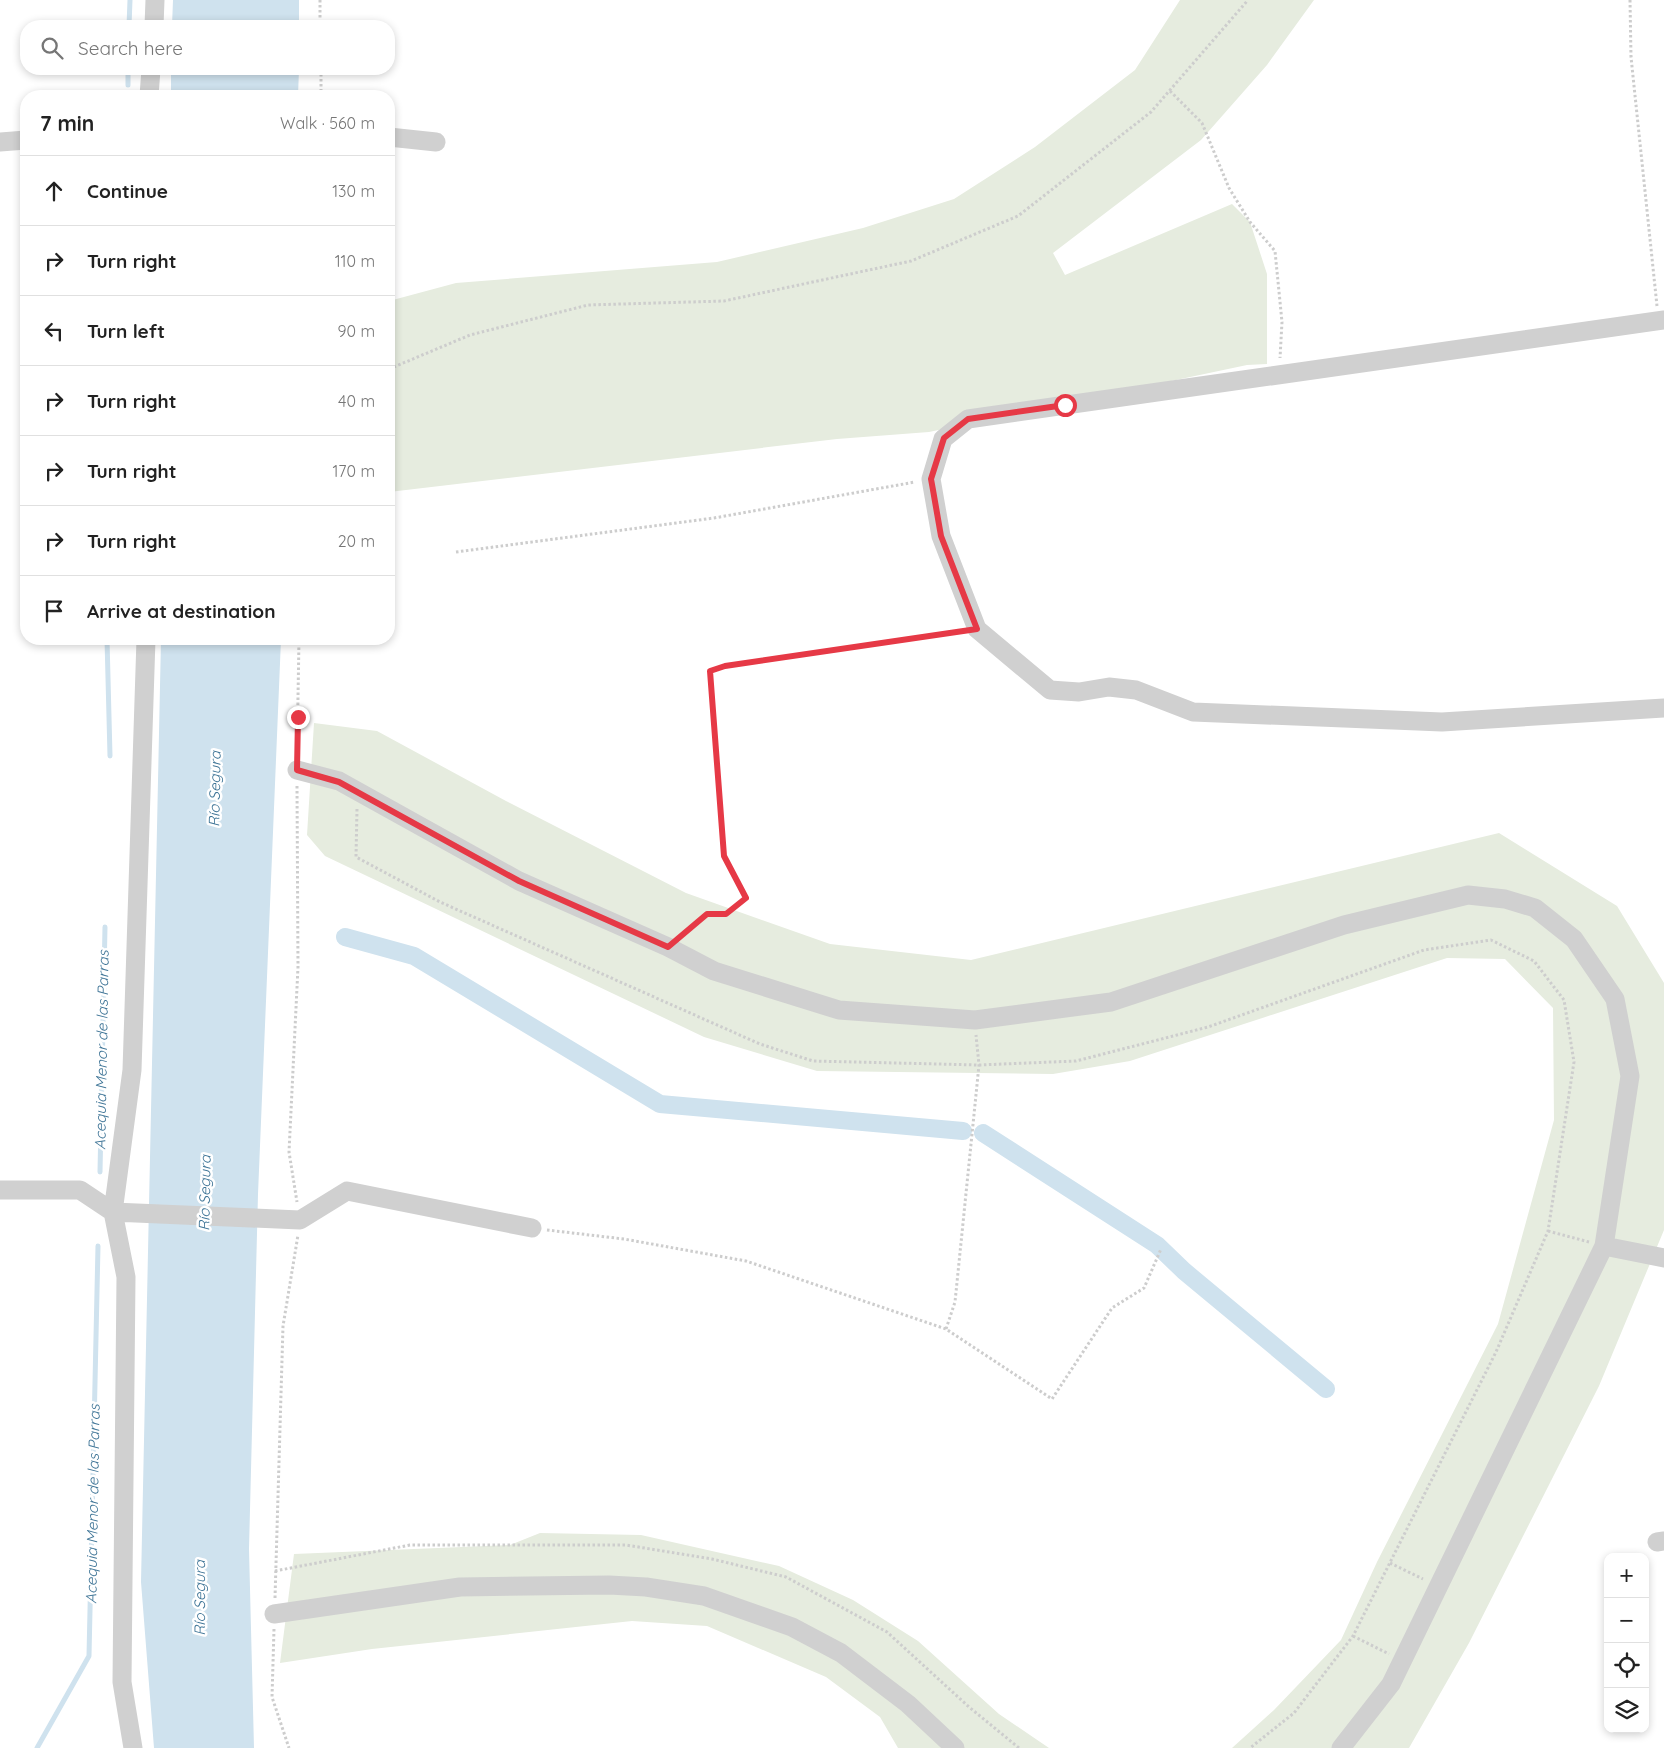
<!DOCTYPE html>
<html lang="en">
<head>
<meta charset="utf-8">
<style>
	body { margin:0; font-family:Quicksand,sans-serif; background:#f6f6f6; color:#222 }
	.controls { position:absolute; right:15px; bottom:15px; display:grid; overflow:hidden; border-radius:10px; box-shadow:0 2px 8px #0003 }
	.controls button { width:45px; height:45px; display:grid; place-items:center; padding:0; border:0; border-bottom:1px solid #e0e0e0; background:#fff; color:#222; font:25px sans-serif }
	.stop { position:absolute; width:15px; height:15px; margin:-11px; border:4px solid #e63946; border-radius:50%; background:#fff }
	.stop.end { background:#e63946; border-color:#fff; box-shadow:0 1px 5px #0008 }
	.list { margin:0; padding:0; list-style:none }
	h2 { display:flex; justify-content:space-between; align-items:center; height:65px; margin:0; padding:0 20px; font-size:21px }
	h2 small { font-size:16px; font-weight:400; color:#767676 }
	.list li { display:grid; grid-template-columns:32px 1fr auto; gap:15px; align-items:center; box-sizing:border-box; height:70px; padding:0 20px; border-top:1px solid #e0e0e0 }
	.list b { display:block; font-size:19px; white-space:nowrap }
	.list em { font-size:16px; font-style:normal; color:#767676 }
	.icon { flex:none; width:28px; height:28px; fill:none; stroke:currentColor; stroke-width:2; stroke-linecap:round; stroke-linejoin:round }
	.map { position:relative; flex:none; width:1664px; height:1748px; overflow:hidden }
	.search { position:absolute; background:#fff; box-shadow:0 2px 8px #0003; left:20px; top:20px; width:375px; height:55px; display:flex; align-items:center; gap:12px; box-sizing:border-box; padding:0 18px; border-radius:20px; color:#767676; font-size:19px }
	.panel { position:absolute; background:#fff; box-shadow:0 2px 8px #0003; left:20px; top:90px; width:375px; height:555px; border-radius:20px }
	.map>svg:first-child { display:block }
	.green { fill:#e6ecdf }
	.water { fill:#cfe2ee }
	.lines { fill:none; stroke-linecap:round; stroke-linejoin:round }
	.stream { stroke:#cfe2ee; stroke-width:5 }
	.canal { stroke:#cfe2ee; stroke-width:18 }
	.path { stroke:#cdcdcd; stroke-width:3; stroke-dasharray:2.5 2.5; stroke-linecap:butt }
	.minor { stroke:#d0d0d0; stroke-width:19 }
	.route { stroke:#e63946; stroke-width:6 }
	.labels { text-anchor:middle; stroke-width:5; stroke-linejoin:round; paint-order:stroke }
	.water-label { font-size:15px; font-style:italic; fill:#3f7597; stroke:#fff }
</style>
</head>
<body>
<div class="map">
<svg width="1664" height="1748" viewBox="0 0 1664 1748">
	<rect width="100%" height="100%" fill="#fff"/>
	<!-- green -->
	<path class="green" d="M 1180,0 L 1314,0 L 1267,65 L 1201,140 L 1053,253 L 1065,275 L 1232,204 L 1250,222 L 1267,274 L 1267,364 L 1247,365 L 929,432 L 837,439 L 389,492 L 389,301 L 456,283 L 717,262 L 863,228 L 954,199 L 1035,147 L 1135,70 Z
		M 314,723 L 377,731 L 506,801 L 686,893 L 830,944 L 971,960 L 1499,833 L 1617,906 L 1664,983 L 1664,1230 L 1599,1386 L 1469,1643 L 1409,1748 L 1232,1748 L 1274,1710 L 1341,1640 L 1377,1562 L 1498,1324 L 1554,1120 L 1553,1008 L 1505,959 L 1447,958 L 1130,1061 L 1053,1074 L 817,1071 L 704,1037 L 325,856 L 307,835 Z
		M 540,1533 L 641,1535 L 779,1566 L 853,1600 L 918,1641 L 999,1714 L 1049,1748 L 898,1748 L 880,1717 L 826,1677 L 707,1626 L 632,1621 L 372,1649 L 280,1663 L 294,1554 L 510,1545 Z"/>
	<!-- water -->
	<path class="water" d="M 173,0 L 299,0 L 299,26 L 172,26 Z
		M 171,69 L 299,69 L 298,96 L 171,96 Z
		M 161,639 L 281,639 L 258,1194 L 249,1549 L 254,1748 L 154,1748 L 141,1582 Z"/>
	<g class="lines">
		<!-- stream -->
		<path class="stream" d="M 129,26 L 130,0
			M 128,85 L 128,69
			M 107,639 L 110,756
			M 100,1172 L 105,927
			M 37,1748 L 89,1656 L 98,1246"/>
		<!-- canal -->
		<path class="canal" d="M 345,937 L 414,956 L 660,1104 L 963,1131
			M 983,1133 L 1157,1245 L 1184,1271 L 1326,1389"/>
		<!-- path -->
		<path class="path" d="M 320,0 L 320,26
			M 1630,0 L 1631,57 L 1657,306
			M 321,69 L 321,96
			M 1170,91 L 1202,123 L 1229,188 L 1250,222 L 1275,251 L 1282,322 L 1280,358
			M 389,369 L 470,335 L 588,305 L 724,301 L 911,261 L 1018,216 L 1151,112 L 1248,0
			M 456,552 L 714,518 L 915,482
			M 297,755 L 299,639
			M 297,786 L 298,967 L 289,1152 L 297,1202
			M 357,809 L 356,857 L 440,902 L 760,1044 L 813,1061 L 979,1065 L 1076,1061 L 1208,1027 L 1424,950 L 1491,940 L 1534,961 L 1564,1000 L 1574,1062 L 1548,1231 L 1496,1352 L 1353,1636 L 1294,1713 L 1250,1748
			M 682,935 L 707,914 L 726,914 L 746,898 L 724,856 L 710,671 L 725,666 L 961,631
			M 547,1230 L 624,1239 L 746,1261 L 946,1329 L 1052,1399 L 1112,1308 L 1144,1288 L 1161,1249
			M 1548,1231 L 1589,1242
			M 946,1329 L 955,1302 L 979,1065 L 976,1035
			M 1390,1563 L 1423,1579
			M 275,1571 L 410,1545 L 626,1545 L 712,1559 L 786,1577 L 887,1632 L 969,1707 L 1019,1748
			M 275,1598 L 283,1326 L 298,1235
			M 274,1629 L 272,1697 L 289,1748
			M 1353,1636 L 1389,1654"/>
		<!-- minor -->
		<path class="minor" d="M 154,26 L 155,0
			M 149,96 L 151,69
			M 389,137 L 436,142
			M 0,142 L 26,140
			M 1664,320 L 968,419 L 943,439 L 931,479 L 941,536 L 977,629 L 1050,690 L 1079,692 L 1109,687 L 1136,690 L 1193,712 L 1442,722 L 1664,708
			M 297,770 L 339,781 L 519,881 L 668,947 L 714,971 L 839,1010 L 975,1020 L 1111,1002 L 1344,925 L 1468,895 L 1505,899 L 1535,908 L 1574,939 L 1615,999 L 1630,1076 L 1604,1246 L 1391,1684 L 1341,1748
			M 0,1190 L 80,1190 L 113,1212 L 300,1220 L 347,1191 L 532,1228
			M 1604,1246 L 1664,1258
			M 1657,1542 L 1664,1541
			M 274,1614 L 460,1587 L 609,1585 L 646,1587 L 704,1596 L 792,1627 L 841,1653 L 908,1704 L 955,1748
			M 133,1748 L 122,1682 L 126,1277 L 113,1212 L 132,1070 L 146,639"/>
	</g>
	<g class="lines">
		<!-- route -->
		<path class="route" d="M 298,717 L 297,770 L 339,782 L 519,881 L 668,947 L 707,914 L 726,914 L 746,898 L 724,856 L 710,671 L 725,666 L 977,629 L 941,536 L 933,490 L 931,479 L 944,438 L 968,419 L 1065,405"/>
	</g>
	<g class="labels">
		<!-- water labels -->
		<g class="water-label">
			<text transform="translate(215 789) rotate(-89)" y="5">Río Segura</text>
			<text transform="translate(102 1050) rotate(-89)" y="5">Acequia Menor de las Parras</text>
			<text transform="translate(205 1193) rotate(-89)" y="5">Río Segura</text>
			<text transform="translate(93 1504) rotate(-89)" y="5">Acequia Menor de las Parras</text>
			<text transform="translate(200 1598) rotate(-90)" y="5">Río Segura</text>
		</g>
	</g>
</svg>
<div class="controls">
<button>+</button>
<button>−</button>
<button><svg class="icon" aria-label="locate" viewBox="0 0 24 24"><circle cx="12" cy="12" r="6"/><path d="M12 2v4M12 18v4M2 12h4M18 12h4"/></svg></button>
<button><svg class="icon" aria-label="layers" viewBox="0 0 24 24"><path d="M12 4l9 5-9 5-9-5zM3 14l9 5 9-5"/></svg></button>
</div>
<div class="stop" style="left:1065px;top:405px"></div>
<div class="stop end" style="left:298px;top:717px"></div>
<div class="search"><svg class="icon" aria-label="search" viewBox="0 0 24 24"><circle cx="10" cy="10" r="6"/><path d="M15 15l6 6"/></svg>Search here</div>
<section class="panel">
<h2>7 min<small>Walk · 560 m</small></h2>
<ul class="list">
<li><svg class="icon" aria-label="ahead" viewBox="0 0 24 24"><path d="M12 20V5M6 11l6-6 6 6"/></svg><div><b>Continue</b></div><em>130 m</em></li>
<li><svg class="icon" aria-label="right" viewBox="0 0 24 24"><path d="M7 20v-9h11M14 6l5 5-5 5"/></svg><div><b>Turn right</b></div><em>110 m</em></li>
<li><svg class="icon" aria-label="left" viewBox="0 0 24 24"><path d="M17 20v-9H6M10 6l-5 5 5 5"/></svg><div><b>Turn left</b></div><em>90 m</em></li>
<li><svg class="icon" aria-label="right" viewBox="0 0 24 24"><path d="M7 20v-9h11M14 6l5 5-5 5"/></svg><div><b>Turn right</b></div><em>40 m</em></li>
<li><svg class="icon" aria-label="right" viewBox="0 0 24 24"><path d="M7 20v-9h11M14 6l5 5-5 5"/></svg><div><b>Turn right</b></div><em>170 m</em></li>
<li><svg class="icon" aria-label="right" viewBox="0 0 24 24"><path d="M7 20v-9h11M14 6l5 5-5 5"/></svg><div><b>Turn right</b></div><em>20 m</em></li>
<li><svg class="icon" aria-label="arrive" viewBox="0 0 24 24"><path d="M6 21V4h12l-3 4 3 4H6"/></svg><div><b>Arrive at destination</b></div></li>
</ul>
</section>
</div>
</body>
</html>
